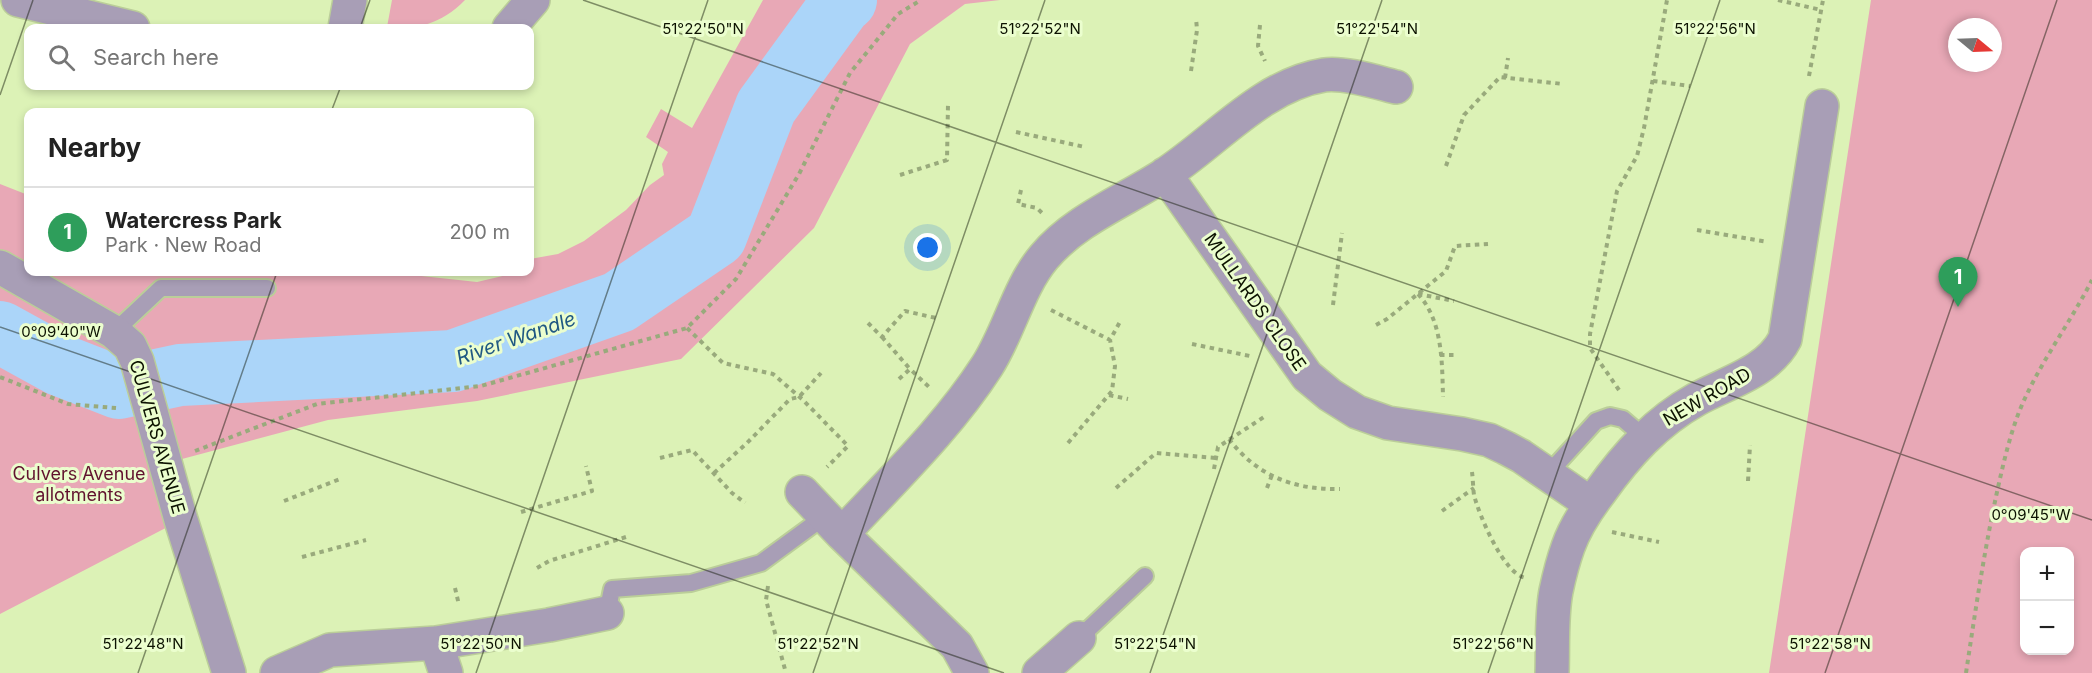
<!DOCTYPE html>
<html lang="en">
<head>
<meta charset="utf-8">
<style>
	body { margin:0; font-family:Inter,sans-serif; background:#f6f6f6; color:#222 }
	.controls { position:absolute; right:18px; bottom:18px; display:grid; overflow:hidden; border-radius:12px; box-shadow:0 3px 9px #0003 }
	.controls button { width:54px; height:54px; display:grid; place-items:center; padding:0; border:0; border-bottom:2px solid #e0e0e0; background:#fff; color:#222; font:30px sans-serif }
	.compass { position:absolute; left:1948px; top:18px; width:54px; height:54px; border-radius:50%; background:#fff; box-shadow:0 3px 9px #0003; rotate:109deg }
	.you { position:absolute; left:928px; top:248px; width:21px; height:21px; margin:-15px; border:4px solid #fff; border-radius:50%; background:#1a73e8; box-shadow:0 0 0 9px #1a73e833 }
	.badge { display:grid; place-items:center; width:39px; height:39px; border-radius:50%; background:#2563eb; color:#fff; font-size:20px; font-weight:700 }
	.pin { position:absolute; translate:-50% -50px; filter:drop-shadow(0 2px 3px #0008) }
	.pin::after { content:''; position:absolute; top:32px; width:21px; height:18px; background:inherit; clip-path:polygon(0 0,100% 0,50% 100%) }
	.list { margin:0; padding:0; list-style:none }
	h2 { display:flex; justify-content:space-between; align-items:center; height:78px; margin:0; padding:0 24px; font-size:26px }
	h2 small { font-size:20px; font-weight:400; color:#767676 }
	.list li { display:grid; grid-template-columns:39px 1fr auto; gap:18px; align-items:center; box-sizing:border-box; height:90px; padding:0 24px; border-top:2px solid #e0e0e0 }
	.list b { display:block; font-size:22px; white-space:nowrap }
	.list p { margin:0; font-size:20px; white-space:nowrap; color:#767676 }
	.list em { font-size:20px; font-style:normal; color:#767676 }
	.icon { flex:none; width:33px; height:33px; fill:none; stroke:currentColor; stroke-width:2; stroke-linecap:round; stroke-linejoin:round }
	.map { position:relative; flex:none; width:2092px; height:673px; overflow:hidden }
	.search { position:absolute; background:#fff; box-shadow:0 3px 9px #0003; left:24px; top:24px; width:510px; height:66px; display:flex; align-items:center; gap:15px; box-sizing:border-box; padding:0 21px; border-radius:12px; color:#767676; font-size:22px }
	.panel { position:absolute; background:#fff; box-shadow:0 3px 9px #0003; left:24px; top:108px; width:510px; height:168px; border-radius:12px }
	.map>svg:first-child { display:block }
	.green { fill:#e8a8b6; fill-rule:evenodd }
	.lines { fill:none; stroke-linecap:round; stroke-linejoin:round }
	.river { stroke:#abd5f9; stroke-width:62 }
	.lane-casing { stroke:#bbce99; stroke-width:20 }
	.street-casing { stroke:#bbce99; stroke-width:36 }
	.path { stroke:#99aa7c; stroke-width:4; stroke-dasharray:4.5 4.5; stroke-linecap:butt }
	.lane { stroke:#a89eb6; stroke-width:16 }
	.street { stroke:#a89eb6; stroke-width:33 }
	.ticks { fill:none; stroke:#0c1201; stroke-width:1.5; stroke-opacity:0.45 }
	.labels { text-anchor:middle; stroke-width:6; stroke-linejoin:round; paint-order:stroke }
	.street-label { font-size:18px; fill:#0c1201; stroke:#ebfece }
	.park-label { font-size:18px; fill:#61122e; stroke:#ebfece }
	.water-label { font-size:20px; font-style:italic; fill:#205983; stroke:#ebfece }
	.ticks-label { font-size:15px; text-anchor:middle; fill:#0c1201; stroke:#ebfece; stroke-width:6; stroke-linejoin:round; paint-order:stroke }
</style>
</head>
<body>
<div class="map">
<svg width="2092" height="673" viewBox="0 0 2092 673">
	<rect width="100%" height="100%" fill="#dcf2b6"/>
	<!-- green -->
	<path class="green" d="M 392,0 L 465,0 C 433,33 403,28 361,28 L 362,24 L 387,27 Z
		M 763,0 L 1000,0 L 965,4 L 910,44 L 814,228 L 681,359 L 477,401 L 328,420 L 167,463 L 181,520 L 0,614 L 0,184 L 28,195 L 28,272 L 403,272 L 403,274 L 477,282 L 519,272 L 530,272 L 530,259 L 558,254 L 584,241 L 626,210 L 650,185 L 664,175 L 662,164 L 668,152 L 646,137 L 661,109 L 692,128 Z
		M 1871,0 L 2092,0 L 2092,673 L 1769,673 ZM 1957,27 L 1993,27 L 1993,63 L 1957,63 ZM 2024,552 L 2070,552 L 2070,650 L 2024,650 Z"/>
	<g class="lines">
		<!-- river -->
		<path class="river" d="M 0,332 L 60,365 L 119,388 L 180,375 L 453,361 L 619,302 L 716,236 L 766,107 L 841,4 L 846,0"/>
		<defs>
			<path id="lane" d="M 114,332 L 161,288 L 267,288
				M 1548,474 L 1596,421 L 1610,416 L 1623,419 L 1644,437
				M 607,613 L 612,589 L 691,583 L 761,563 L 825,516
				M 1079,638 L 1145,576"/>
			<path id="street" d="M 18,0 L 133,28
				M 345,28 L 350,0
				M 509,28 L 533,0
				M 1165,174 L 1307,376 L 1330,395 L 1357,412 L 1388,423 L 1462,434 L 1489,440 L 1506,448 L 1521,456 L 1591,504
				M 0,267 L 114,332 L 130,346 L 137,361 L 181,520 L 229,673
				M 802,492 L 842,534
				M 436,643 L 446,673
				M 277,673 L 330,650 L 436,643 L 549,625 L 607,613
				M 972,673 L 957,646 L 842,534 C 892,480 947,428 987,366 C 1009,332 1018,288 1044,257 C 1075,220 1124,201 1164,175 C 1215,142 1262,85 1324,75 C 1344,72 1376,82 1396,87
				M 1039,673 L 1079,638
				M 1552,673 C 1553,647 1551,617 1556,591 C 1559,577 1563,561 1568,547 C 1575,527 1587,509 1600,492 C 1627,454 1656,422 1697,399 C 1728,382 1768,372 1785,339 L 1822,106"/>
		</defs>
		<!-- lane casing -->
		<use href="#lane" class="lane-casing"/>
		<!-- street casing -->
		<use href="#street" class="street-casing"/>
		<!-- path -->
		<path class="path" d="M 1778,0 L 1821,10
			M 1260,25 L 1258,46 L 1265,61
			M 1191,71 L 1197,30 L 1196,18
			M 1809,76 L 1823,0
			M 1505,78 L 1508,58
			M 1653,81 L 1690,86
			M 1016,132 L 1085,147
			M 1446,166 L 1464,115 L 1500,77 L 1563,84
			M 900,175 L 947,160 L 948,104
			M 1021,190 L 1018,204 L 1037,208 L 1042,213
			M 1697,230 L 1768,242
			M 1418,294 C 1443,321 1442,363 1443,397
			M 1418,294 L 1454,301
			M 1333,305 L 1342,233
			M 1051,310 L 1110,340 L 1121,320
			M 868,323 L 882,337 L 905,311 L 936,318
			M 1376,325 L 1387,319 L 1446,271 L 1455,246 L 1488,244
			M 687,328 L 723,363 L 773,374 L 802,399 L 848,446 L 827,467
			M 882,337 L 910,369
			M 1192,344 L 1250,356
			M 1440,355 L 1455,355
			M 0,377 L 68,404 L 116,408
			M 899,379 L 910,369 L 929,387
			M 1619,390 L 1590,348 L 1590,334 L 1617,191 L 1637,156 L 1644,128 L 1667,0
			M 1109,395 L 1128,399
			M 1229,439 C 1257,476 1294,490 1340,489
			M 1068,443 L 1112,391 L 1115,366 L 1110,340
			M 195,451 L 317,404 L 481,386 L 687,328 L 736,279 L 799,174 L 850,73 L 898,14 L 921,0
			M 660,458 L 692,450 L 732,493 L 745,503
			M 1214,469 L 1218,447 L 1267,415
			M 1472,472 C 1473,479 1473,488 1474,495 C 1479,515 1504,575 1526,578
			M 714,473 L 747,443 L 790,399 L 799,397 L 821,373
			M 1748,481 L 1750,445
			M 1116,488 L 1156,453 L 1216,458
			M 1267,488 L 1272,475
			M 284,501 L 340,479
			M 1442,511 L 1474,488
			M 521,512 L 592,491 L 586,466
			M 1612,532 L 1659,542
			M 302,557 L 366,540
			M 537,568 L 549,561 L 626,537
			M 768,586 L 766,600 L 786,673
			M 455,588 L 459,605
			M 1966,673 C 1975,613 1984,552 1997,492 C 2003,465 2009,438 2019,412 C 2038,365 2069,325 2092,280"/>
		<!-- lane -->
		<use href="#lane" class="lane"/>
		<!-- street -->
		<use href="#street" class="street"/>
	</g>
	<!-- ticks -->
	<path class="ticks" d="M 583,0 L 2092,520M 360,28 L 370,0M 0,95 L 33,0M 331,112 L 341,86M 0,327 L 1004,673M 138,673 L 277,272M 476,673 L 708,0M 813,673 L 1045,0M 1150,673 L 1382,0M 1488,673 L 1720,0M 1825,673 L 2057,0"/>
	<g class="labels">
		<!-- street labels -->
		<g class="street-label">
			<text transform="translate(1255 302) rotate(55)" y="6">MULLARDS CLOSE</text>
			<text transform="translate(1707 397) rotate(-30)" y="6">NEW ROAD</text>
			<text transform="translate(157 437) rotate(74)" y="6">CULVERS AVENUE</text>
		</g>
		<!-- park labels -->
		<g class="park-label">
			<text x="79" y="480">Culvers Avenue<tspan x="79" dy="21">allotments</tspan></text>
		</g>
		<!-- water labels -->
		<g class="water-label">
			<text transform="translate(516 338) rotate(-19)" y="7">River Wandle</text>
		</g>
	</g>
	<g class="ticks-label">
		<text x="703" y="34">51°22'50"N</text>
		<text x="1040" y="34">51°22'52"N</text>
		<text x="1377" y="34">51°22'54"N</text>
		<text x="1715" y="34">51°22'56"N</text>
		<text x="61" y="337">0°09'40"W</text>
		<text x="2031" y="520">0°09'45"W</text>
		<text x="143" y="649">51°22'48"N</text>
		<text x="481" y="649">51°22'50"N</text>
		<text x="818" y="649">51°22'52"N</text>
		<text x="1155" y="649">51°22'54"N</text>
		<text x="1493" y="649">51°22'56"N</text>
		<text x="1830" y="649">51°22'58"N</text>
	</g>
</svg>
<div class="controls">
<button>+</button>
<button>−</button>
</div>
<svg class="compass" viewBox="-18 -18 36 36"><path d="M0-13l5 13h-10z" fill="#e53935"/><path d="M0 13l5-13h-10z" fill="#767676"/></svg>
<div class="you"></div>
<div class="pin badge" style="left:1958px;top:307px;background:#2e9e5b">1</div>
<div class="search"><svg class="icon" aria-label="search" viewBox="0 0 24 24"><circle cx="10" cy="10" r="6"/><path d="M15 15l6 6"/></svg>Search here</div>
<section class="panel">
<h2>Nearby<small></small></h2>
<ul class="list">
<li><span class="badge" style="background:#2e9e5b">1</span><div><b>Watercress Park</b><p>Park · New Road</p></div><em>200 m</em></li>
</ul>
</section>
</div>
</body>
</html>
